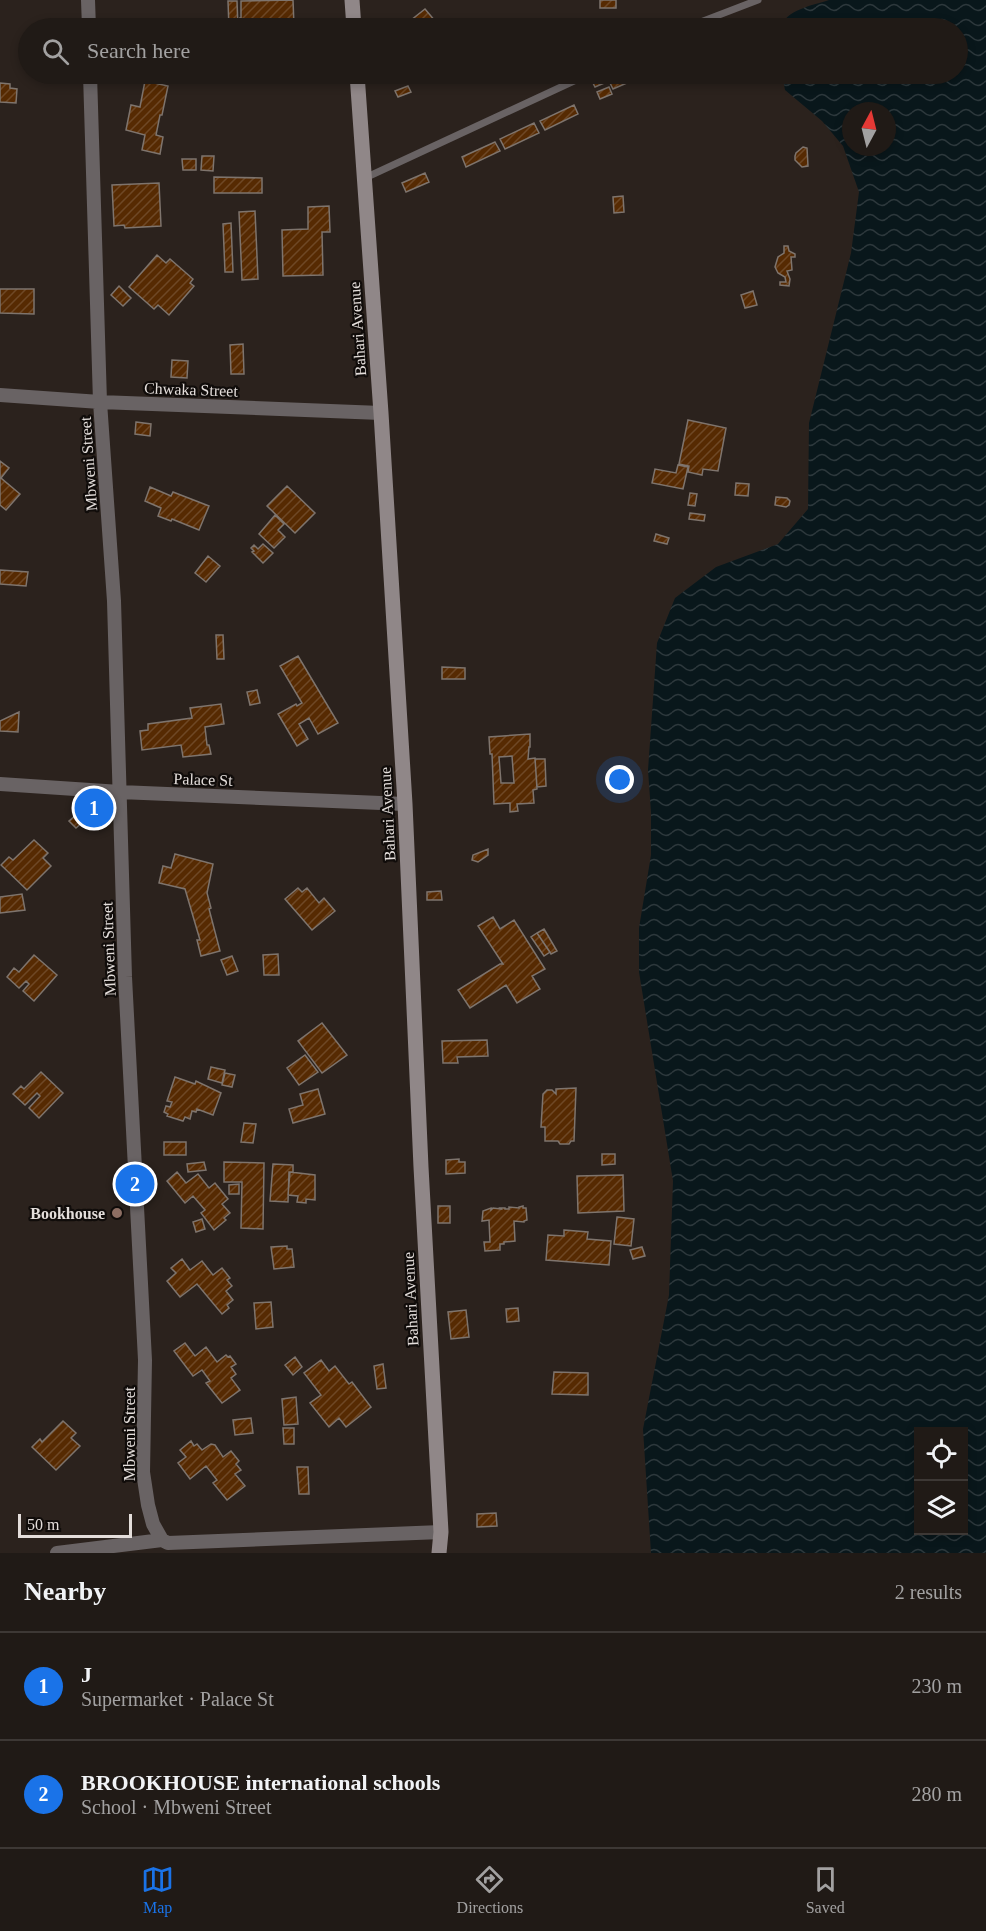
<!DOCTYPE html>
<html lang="en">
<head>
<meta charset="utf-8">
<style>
	body { margin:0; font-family:"Times New Roman",serif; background:#2d2723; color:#f1f3f6 }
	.controls { position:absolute; right:18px; bottom:18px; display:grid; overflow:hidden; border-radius:0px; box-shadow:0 3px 9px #0003 }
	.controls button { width:54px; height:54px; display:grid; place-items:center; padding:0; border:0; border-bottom:2px solid #3d3835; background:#201a16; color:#f1f3f6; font:30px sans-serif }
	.compass { position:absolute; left:842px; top:102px; width:54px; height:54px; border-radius:50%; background:#201a16; box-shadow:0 3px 9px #0003; rotate:7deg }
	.scale { position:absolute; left:18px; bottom:15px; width:114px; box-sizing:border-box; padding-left:6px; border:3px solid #e4dedb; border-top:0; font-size:16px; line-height:21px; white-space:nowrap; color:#e4dedb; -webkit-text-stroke:4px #100c0a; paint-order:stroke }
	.you { position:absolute; left:620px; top:780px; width:21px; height:21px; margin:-15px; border:4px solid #fff; border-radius:50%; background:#1a73e8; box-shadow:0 0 0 9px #1a73e833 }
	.badge { display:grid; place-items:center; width:39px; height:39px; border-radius:50%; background:#1a73e8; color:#fff; font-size:20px; font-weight:700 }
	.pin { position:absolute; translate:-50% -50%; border:3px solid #fff; box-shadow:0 2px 6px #0006 }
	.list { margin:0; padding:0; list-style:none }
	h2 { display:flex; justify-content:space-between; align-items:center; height:78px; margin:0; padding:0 24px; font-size:26px }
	h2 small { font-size:20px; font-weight:400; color:#a2a1a1 }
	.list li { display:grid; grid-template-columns:39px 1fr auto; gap:18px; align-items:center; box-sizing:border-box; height:108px; padding:0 24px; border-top:2px solid #3d3835 }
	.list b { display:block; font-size:22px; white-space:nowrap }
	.list p { margin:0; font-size:20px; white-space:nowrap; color:#a2a1a1 }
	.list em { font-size:20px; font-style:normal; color:#a2a1a1 }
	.icon { flex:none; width:33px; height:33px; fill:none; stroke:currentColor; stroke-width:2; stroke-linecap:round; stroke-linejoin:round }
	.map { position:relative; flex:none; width:986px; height:1553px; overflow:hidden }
	.search { position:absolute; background:#201a16; box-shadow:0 3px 9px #0003; left:18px; right:18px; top:18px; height:66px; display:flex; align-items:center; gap:15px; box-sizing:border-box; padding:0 21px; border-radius:33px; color:#a2a1a1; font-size:22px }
	.sheet { height:294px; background:#201a16 }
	nav { display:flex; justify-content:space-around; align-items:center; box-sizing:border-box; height:84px; border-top:2px solid #3d3835; background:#201a16; font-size:16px; color:#a2a1a1 }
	nav a { display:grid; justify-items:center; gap:3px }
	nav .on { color:#1a73e8 }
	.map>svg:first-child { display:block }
	.water { fill:url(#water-waves); fill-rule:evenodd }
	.building { fill:url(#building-hatch); stroke:#7e746d; stroke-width:1.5; fill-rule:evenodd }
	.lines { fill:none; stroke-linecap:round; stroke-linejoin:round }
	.lane { stroke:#696364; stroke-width:7 }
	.street { stroke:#696364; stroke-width:14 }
	.secondary { stroke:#908788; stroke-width:15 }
	.education-dot { fill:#8d6e63; stroke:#100c0a; stroke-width:2 }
	.labels { text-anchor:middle; stroke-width:4.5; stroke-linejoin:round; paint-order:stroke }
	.street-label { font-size:16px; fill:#e4dedb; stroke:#100c0a }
	.poi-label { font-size:16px; font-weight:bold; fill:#e4dedb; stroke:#100c0a; text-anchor:end }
</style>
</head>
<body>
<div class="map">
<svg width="986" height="1553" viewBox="0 0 986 1553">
	<defs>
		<pattern id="water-waves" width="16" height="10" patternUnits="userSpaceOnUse" patternTransform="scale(1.5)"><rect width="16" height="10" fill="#09171b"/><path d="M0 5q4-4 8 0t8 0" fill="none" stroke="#2d383c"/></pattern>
		<pattern id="building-hatch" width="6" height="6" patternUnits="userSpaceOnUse" patternTransform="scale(1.5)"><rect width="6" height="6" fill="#562a02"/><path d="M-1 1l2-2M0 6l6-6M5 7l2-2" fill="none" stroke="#6e4826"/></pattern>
	</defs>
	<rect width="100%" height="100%" fill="#2b221d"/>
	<!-- water -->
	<path class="water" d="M 829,0 L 986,0 L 986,1553 L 651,1553 L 643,1429 L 669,1295 L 673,1181 L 639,972 L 639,928 L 651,855 L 651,812 L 648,770 L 657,643 L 675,598 L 716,567 L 778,544 L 808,509 L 809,423 L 851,253 L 859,192 L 843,146 L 822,121 L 785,90 L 782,74 L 958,74 L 958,28 L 781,28 C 784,10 814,5 829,0 ZM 851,111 L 887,111 L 887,147 L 851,147 ZM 918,1432 L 964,1432 L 964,1530 L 918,1530 Z"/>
	<!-- building -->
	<path class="building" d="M 293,0 L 294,26 L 242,28 L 240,18 L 241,18 L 241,1 Z
		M 600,0 L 616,0 L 616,8 L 600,8 Z
		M 228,1 L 237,1 L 238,28 L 229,28 Z
		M 425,9 L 441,28 L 401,28 Z
		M 611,74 L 626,74 L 629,82 L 613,89 L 609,81 L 595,87 L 591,79 L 595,77 L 597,80 Z
		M 145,81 L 168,86 L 162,115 L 160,115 L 156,135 L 163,137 L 160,154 L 142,150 L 145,135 L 126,130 L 131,105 L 140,107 Z
		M 0,83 L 10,84 L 10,88 L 17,89 L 16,103 L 0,102 Z
		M 408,86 L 411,92 L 398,97 L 395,91 Z
		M 609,87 L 612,94 L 600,99 L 597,92 Z
		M 574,105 L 578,114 L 545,130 L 540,121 Z
		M 534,123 L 539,133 L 505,149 L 500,139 Z
		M 495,142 L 500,151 L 466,167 L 462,157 Z
		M 803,147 L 807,148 L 808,166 L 802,167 L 795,160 L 795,156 L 796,153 Z
		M 202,156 L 214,156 L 213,171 L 201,170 Z
		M 182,159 L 196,159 L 196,170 L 183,170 Z
		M 425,173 L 429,182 L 406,192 L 402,183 Z
		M 214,177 L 262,178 L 262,193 L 214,193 Z
		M 159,183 L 161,226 L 125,228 L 124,225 L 114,226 L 112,185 Z
		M 623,196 L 624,212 L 614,213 L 613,197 Z
		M 329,206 L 330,232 L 322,232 L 323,275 L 283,276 L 282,230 L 308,229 L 308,207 Z
		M 255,211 L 258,279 L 242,280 L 239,212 Z
		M 231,223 L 233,272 L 225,272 L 223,224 Z
		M 784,246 L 788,246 L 789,251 L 795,254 L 795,257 L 791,257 L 792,270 L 787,271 L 790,279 L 789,286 L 780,285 L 780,282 L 786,282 L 785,277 L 778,273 L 775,267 L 778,257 L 784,253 Z
		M 157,255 L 166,263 L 170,259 L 193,279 L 190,283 L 194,286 L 169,315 L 158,305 L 154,309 L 129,287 Z
		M 119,286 L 131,298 L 123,306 L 111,295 Z
		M 0,289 L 34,289 L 34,314 L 0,313 Z
		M 753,291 L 757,305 L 745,308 L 741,295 Z
		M 243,344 L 244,374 L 231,374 L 230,345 Z
		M 172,360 L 188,361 L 187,378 L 171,377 Z
		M 688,420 L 726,428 L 718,471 L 703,469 L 702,475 L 688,472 L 689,466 L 679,464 Z
		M 136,422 L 151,424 L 150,436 L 135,434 Z
		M 0,461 L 9,468 L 1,478 L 20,494 L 6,510 L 0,505 Z
		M 678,465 L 688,467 L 683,489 L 652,483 L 655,469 L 676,473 Z
		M 736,483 L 749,484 L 748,496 L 735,495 Z
		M 287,486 L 315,513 L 295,533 L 267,506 Z
		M 150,487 L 171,496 L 173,492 L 209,506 L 199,530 L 172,519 L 171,521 L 158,516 L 161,508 L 145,501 Z
		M 690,493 L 697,494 L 695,506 L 688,505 Z
		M 776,497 L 787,498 L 790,501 L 789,505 L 786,507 L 775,505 Z
		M 690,513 L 705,515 L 704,521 L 689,519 Z
		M 275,515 L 284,524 L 278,530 L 285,537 L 274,548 L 259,534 Z
		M 656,534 L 669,538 L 667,544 L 654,541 Z
		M 263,544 L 273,553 L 263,563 L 252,552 L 254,551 L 251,548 L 254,545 L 258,549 Z
		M 208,556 L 220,566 L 206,582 L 195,573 Z
		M 0,570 L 28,572 L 26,586 L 0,584 Z
		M 216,635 L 223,635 L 224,659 L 217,659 Z
		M 298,656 L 338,723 L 318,734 L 309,718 L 299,724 L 308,739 L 297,746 L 278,714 L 296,704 L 297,706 L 302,703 L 280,666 Z
		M 442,667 L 465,668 L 465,679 L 442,679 Z
		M 257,690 L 260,703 L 250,705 L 247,692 Z
		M 221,704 L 224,724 L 205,727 L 207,745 L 209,745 L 211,754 L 183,757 L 181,745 L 142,750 L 140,731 L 148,730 L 148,724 L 192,718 L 190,708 Z
		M 19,712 L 18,732 L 0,731 L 0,721 Z
		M 530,734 L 530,747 L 529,747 L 528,759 L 535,758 L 537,789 L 533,790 L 534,803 L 517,804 L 518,811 L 510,812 L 510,803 L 494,804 L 492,754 L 490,754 L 489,737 ZM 512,756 L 514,783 L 501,783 L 499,757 Z
		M 535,759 L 545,759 L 546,786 L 537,787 Z
		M 83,809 L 90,816 L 76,828 L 69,821 Z
		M 34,840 L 48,853 L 43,858 L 51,866 L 27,890 L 1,865 L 9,857 L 13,860 Z
		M 488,849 L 488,855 L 478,862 L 472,860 L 473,855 Z
		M 175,854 L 213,864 L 207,893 L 211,908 L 209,909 L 220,951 L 201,956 L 197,940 L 200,940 L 185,889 L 159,883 L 163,866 L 171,868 Z
		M 298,888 L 302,892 L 307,888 L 319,903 L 324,898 L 335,911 L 312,930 L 285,899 Z
		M 441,891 L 442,900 L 427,900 L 427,892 Z
		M 22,894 L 25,910 L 0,913 L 0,897 Z
		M 493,917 L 500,929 L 514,920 L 545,969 L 532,976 L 540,989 L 517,1003 L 506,985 L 470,1008 L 458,990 L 500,964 L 503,964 L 478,926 Z
		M 544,929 L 557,951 L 551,954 L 537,933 Z
		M 537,933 L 550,952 L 544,956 L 531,937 Z
		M 278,954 L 279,975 L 264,975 L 263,955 Z
		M 34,955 L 57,975 L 34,1001 L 23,991 L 29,984 L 26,981 L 19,988 L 7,977 L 14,968 L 19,972 Z
		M 232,956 L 238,971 L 227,975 L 221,960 Z
		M 322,1023 L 347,1055 L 322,1073 L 298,1041 Z
		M 487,1040 L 488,1056 L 457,1057 L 458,1063 L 443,1063 L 442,1041 Z
		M 305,1055 L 318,1072 L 299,1085 L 287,1068 Z
		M 211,1067 L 225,1070 L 222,1083 L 208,1079 Z
		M 41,1072 L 63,1093 L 39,1118 L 29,1108 L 40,1096 L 37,1093 L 25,1105 L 13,1094 L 21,1086 L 24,1089 Z
		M 225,1073 L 235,1075 L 232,1087 L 222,1085 Z
		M 175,1077 L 195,1084 L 196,1081 L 221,1093 L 213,1115 L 197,1109 L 196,1112 L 192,1111 L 190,1119 L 185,1117 L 183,1121 L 167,1116 L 168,1114 L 164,1112 L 166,1106 L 170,1107 L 172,1102 L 167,1101 Z
		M 576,1088 L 574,1141 L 571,1141 L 569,1144 L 560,1144 L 558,1141 L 545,1141 L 545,1127 L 541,1127 L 543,1094 L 547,1090 L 552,1090 L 556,1094 L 556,1089 Z
		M 318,1089 L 325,1114 L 293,1123 L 289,1109 L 303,1105 L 300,1094 Z
		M 244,1123 L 256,1124 L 253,1143 L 241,1142 Z
		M 164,1142 L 186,1142 L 186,1155 L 164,1155 Z
		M 602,1154 L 615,1154 L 615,1164 L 602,1165 Z
		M 459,1159 L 459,1162 L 465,1162 L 465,1173 L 446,1174 L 446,1160 Z
		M 204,1162 L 206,1170 L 188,1172 L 187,1164 Z
		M 224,1162 L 264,1163 L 263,1229 L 241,1228 L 242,1182 L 224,1182 Z
		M 273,1164 L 293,1165 L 293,1172 L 289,1172 L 288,1202 L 270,1201 Z
		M 177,1172 L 186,1183 L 198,1174 L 209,1188 L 215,1183 L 228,1199 L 222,1204 L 230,1213 L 224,1218 L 226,1220 L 214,1230 L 201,1213 L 205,1210 L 193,1196 L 185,1203 L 167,1181 Z
		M 290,1172 L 315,1175 L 315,1200 L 306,1199 L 306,1203 L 297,1202 L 298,1196 L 288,1195 Z
		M 623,1175 L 624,1211 L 578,1213 L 577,1176 Z
		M 239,1184 L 239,1194 L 229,1194 L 229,1185 Z
		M 438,1206 L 450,1206 L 450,1223 L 438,1223 Z
		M 523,1206 L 523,1208 L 526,1208 L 527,1220 L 524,1221 L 524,1222 L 514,1221 L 515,1241 L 504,1242 L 504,1244 L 500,1244 L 500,1250 L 485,1251 L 484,1242 L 490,1242 L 489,1220 L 482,1221 L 483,1211 L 491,1208 L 491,1210 L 493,1208 L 501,1209 L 500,1208 L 505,1208 L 505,1209 L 509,1209 L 509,1207 L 519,1208 L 519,1207 Z
		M 617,1217 L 634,1219 L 631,1246 L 614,1244 Z
		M 202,1219 L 205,1229 L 196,1232 L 193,1222 Z
		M 564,1230 L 588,1232 L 587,1239 L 611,1241 L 609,1265 L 546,1260 L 548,1235 L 564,1236 Z
		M 287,1246 L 287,1249 L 292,1249 L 294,1267 L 274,1269 L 271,1247 Z
		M 642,1247 L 645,1256 L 633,1259 L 630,1250 Z
		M 182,1259 L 190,1270 L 202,1261 L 213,1275 L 222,1268 L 230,1278 L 227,1280 L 232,1286 L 226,1291 L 233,1300 L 227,1305 L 229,1308 L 222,1314 L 197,1284 L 180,1297 L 167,1281 L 176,1273 L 171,1268 Z
		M 271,1302 L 273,1327 L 256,1329 L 254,1303 Z
		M 518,1308 L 519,1321 L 507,1322 L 506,1309 Z
		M 466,1310 L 469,1337 L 451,1339 L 448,1312 Z
		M 185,1343 L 195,1356 L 206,1347 L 217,1362 L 226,1355 L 228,1357 L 230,1356 L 236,1364 L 231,1367 L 236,1374 L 231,1378 L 240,1390 L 222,1403 L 206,1383 L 210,1381 L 202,1370 L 193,1376 L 174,1351 Z
		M 295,1357 L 302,1367 L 293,1375 L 285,1365 Z
		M 321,1360 L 329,1371 L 335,1366 L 349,1384 L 352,1382 L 371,1407 L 346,1427 L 339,1418 L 329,1427 L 310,1403 L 321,1395 L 304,1373 Z
		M 383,1364 L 386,1388 L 377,1389 L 374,1366 Z
		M 554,1372 L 588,1373 L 588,1395 L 552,1394 Z
		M 296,1397 L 298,1424 L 284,1425 L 282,1399 Z
		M 251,1418 L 253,1433 L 235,1435 L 233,1420 Z
		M 63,1421 L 76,1433 L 71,1438 L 80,1446 L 56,1470 L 32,1447 L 40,1439 L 42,1442 Z
		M 283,1428 L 294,1428 L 294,1444 L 284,1444 Z
		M 191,1441 L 194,1446 L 197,1444 L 202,1450 L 211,1444 L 215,1445 L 223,1457 L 231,1451 L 239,1461 L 236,1464 L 241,1470 L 235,1474 L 245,1486 L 227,1500 L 213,1483 L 217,1480 L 206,1466 L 190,1479 L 178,1463 L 186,1457 L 180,1450 Z
		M 297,1467 L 308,1467 L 309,1494 L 299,1494 Z
		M 496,1513 L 497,1526 L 477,1527 L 477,1514 Z"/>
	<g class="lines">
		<!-- lane -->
		<path class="lane" d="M 685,28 L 758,0
			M 365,178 L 589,74"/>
		<!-- street -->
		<path class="street" d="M 88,0 L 89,28
			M 90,74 L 100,402 L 114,601 L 125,977 L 145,1360 L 143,1472 L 148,1505 L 153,1524 L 162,1540 L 168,1543 L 441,1532
			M 0,395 L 100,402 L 381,413
			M 0,784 L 120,792 L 405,804
			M 57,1553 L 162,1540"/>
		<!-- secondary -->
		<path class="secondary" d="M 352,0 L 354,28
			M 357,74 L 381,413 L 405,804 L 421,1167 L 441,1532 L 439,1553"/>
	</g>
	<!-- markers -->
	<circle class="education-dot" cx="117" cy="1213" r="6"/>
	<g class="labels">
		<!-- street labels -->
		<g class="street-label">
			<text transform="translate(357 329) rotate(-94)" y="6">Bahari Avenue</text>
			<text transform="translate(191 389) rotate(2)" y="6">Chwaka Street</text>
			<text transform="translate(88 464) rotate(-94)" y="6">Mbweni Street</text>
			<text transform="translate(203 779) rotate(2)" y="6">Palace St</text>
			<text transform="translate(387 814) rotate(-93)" y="6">Bahari Avenue</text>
			<text transform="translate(108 949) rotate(-92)" y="6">Mbweni Street</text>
			<text transform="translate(410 1299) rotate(-93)" y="6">Bahari Avenue</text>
			<text transform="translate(129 1434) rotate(-90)" y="6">Mbweni Street</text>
		</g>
		<!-- poi labels -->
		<g class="poi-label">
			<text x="105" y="1219">Bookhouse</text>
		</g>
	</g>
</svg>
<div class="controls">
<button><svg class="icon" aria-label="locate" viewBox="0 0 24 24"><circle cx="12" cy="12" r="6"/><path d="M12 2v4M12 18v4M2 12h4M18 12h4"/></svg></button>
<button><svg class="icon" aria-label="layers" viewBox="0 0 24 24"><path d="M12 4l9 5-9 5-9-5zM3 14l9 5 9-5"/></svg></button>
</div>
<svg class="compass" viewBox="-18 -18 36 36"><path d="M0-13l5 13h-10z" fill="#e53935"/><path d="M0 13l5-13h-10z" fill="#a2a1a1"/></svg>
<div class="scale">50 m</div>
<div class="you"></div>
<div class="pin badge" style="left:94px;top:808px">1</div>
<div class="pin badge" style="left:135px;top:1184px">2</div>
<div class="search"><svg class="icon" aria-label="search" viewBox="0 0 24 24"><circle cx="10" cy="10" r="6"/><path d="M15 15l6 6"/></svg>Search here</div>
</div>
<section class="sheet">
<h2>Nearby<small>2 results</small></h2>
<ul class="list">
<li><span class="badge">1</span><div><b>J</b><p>Supermarket · Palace St</p></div><em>230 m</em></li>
<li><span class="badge">2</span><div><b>BROOKHOUSE international schools</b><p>School · Mbweni Street</p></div><em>280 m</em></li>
</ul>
</section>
<nav>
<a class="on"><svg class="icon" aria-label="map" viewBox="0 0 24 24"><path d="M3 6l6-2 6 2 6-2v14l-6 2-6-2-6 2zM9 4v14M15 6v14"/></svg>Map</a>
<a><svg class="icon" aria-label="directions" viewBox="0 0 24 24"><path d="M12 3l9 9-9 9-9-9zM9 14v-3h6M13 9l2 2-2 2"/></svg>Directions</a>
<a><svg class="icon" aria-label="saved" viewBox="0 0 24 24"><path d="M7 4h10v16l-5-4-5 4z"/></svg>Saved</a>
</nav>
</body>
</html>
